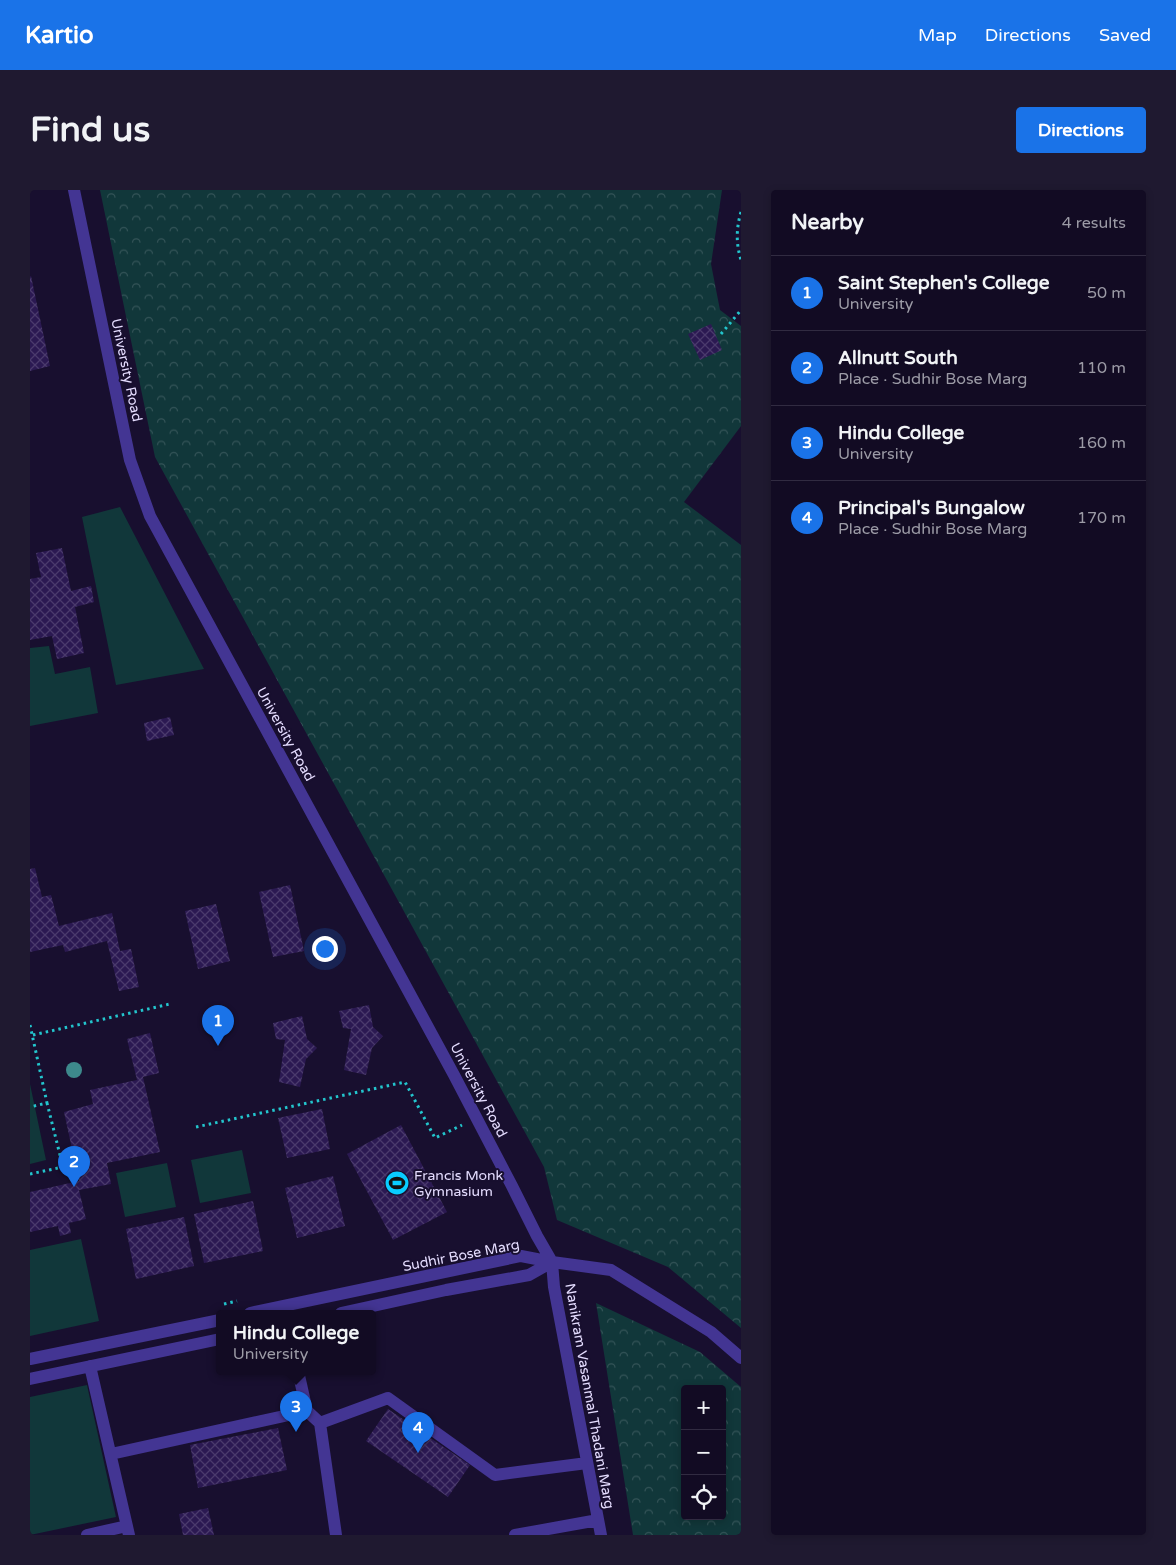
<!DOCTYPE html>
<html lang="en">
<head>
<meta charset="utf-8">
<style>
	body { margin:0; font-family:"Varela Round",sans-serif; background:#1f1930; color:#f1f3f6 }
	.controls { position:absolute; right:15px; bottom:15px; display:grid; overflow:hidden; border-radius:5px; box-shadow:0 2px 8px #0003 }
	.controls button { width:45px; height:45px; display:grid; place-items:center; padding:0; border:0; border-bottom:1px solid #312b41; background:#120b23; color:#f1f3f6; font:25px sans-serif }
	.you { position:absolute; left:294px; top:758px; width:18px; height:18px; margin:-12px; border:4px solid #fff; border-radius:50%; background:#1a73e8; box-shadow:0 0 0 8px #1a73e833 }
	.badge { display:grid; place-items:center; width:32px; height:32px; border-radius:50%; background:#1a73e8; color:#fff; font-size:16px; font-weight:700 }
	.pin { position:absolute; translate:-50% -41px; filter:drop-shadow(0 1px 2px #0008) }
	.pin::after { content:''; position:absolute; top:26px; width:18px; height:15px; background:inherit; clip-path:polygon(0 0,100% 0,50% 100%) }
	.popup { position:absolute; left:186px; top:1120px; width:160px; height:65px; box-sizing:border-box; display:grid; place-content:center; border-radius:5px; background:#120b23; filter:drop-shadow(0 1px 4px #0005); font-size:16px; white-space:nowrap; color:#9c9ba6 }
	.popup b { font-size:19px; color:#f1f3f6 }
	.popup::after { content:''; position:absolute; left:50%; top:100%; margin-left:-10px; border:10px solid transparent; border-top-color:#120b23 }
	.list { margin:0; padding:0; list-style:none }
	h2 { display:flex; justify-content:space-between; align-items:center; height:65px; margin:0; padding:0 20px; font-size:21px }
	h2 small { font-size:16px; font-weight:400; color:#9c9ba6 }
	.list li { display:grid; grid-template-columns:32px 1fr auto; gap:15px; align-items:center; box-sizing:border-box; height:75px; padding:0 20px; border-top:1px solid #312b41 }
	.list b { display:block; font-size:19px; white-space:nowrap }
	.list p { margin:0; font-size:16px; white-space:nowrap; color:#9c9ba6 }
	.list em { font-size:16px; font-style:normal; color:#9c9ba6 }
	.icon { flex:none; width:28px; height:28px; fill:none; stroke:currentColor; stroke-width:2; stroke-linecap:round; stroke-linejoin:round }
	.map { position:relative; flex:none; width:711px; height:1345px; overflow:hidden; border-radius:5px }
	header { display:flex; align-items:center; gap:30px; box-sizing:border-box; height:70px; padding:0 25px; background:#1a73e8; color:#fff }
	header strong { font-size:24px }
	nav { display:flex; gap:28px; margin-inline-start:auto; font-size:18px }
	.intro { display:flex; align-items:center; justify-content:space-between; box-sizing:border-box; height:120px; padding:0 30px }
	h1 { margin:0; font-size:35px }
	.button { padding:12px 22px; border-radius:5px; background:#1a73e8; color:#fff; font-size:18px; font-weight:700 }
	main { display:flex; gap:30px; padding:0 30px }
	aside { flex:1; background:#120b23; border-radius:5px; box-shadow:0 2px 8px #0003 }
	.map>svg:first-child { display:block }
	.grass { fill:#11373a }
	.forest { fill:url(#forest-crowns); fill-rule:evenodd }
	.building { fill:url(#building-cross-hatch) }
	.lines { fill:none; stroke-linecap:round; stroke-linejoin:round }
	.path { stroke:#23c5cd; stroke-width:3; stroke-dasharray:2.5 4; stroke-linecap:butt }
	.minor { stroke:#433593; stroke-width:12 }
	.tree { fill:#3d898c }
	.labels { text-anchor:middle; stroke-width:4; stroke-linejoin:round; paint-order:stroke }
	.street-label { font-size:14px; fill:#e5ddff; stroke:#180f2f }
	.poi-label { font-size:14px; fill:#e5ddff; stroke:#180f2f; text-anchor:start }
</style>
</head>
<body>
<header>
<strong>Kartio</strong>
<nav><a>Map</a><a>Directions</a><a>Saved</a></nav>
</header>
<div class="intro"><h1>Find us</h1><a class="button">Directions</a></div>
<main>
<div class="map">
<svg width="711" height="1345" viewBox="0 0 711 1345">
	<defs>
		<pattern id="forest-crowns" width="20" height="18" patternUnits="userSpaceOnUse" patternTransform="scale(1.25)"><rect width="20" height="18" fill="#11373a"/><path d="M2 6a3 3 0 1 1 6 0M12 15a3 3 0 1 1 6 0" fill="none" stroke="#345458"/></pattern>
		<pattern id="building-cross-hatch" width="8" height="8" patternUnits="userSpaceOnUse" patternTransform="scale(1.25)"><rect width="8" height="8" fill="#2b1952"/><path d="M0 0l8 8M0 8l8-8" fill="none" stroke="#4a3a6c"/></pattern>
	</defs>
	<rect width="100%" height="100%" fill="#180f2f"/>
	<!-- grass -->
	<path class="grass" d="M 90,317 L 174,479 L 86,495 L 52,327 Z
		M 19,456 L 25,484 L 60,477 L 68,523 L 0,536 L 0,458 Z
		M 0,894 L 16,970 L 0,974 Z
		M 212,960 L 221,1003 L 170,1013 L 161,970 Z
		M 137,973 L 146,1017 L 95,1027 L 86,983 Z
		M 51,1049 L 69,1131 L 0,1146 L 0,1060 Z
		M 57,1195 L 86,1327 L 0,1345 L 0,1207 Z"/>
	<!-- forest -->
	<path class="forest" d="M 70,0 L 692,0 L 681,74 L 690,120 L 711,136 L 711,236 L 654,312 L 711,355 L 711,1138 L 638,1077 L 527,1030 L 514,977 L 125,267 Z
		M 566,1113 L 670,1162 L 711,1197 L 711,1345 L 603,1345 ZM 655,1199 L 692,1199 L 692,1326 L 655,1326 Z"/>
	<!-- building -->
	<path class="building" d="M 1,86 L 20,176 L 0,181 L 0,87 Z
		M 681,134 L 692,160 L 670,170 L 658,144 Z
		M 32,358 L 41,401 L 61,396 L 64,412 L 45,417 L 54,463 L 27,469 L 22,446 L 0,450 L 0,389 L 11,387 L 6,363 Z
		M 140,527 L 144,545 L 117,551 L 114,533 Z
		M 5,678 L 12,707 L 21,705 L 29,736 L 82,723 L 90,761 L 101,759 L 109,797 L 89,801 L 77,751 L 35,762 L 33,755 L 0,762 L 0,679 Z
		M 260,695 L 274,761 L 243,767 L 229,702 Z
		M 186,714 L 200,771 L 168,779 L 155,721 Z
		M 339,815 L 343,837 L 353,846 L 342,858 L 336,885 L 314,880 L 321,839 L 313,838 L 309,821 Z
		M 272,826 L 277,849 L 287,858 L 276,869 L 270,897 L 249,892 L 255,850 L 246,849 L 243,833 Z
		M 120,843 L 129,883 L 113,887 L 130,962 L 77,973 L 81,994 L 49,1000 L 56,1029 L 39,1033 L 41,1043 L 30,1046 L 28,1036 L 0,1042 L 0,1002 L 49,991 L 34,922 L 63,914 L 60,900 L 107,890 L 97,849 Z
		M 292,919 L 300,959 L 257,968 L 248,928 Z
		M 371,935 L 417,1022 L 363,1050 L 317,964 Z
		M 303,986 L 315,1036 L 267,1048 L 255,998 Z
		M 223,1011 L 233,1061 L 174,1073 L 164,1024 Z
		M 154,1027 L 164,1076 L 106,1089 L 96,1039 Z
		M 358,1219 L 440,1275 L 418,1307 L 336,1251 Z
		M 248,1238 L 257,1280 L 168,1298 L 160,1255 Z
		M 178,1318 L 184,1345 L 153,1345 L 149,1324 Z"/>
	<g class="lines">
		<!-- path -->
		<path class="path" d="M 711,22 C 706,39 706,54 711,70
			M 691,144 L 711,120
			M 0,835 L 17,913 L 0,917
			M 3,845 L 140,814
			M 166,937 L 375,892 L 405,948 L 432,935
			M 0,984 L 33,977 L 17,913
			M 194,1114 L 207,1111"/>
		<!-- minor -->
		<path class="minor" d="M 44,0 L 100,270 L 120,326 L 424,885 L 482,996 L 507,1046 L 522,1072 L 524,1097 L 571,1345
			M 220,1123 L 491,1066 L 522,1072 L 581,1080 L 681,1142 L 711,1168
			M 311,1123 L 416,1100 L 499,1085 L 522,1072
			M 0,1169 L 190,1130
			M 60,1176 L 99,1345
			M 268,1181 L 277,1221
			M 0,1189 L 190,1149
			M 290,1233 L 358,1208 L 465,1285 L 557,1273
			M 81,1264 L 277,1221 L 290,1233 L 306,1345
			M 57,1345 L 97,1336
			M 485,1345 L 568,1330"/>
	</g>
	<!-- trees -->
	<circle class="tree" cx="44" cy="880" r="8"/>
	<!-- icons -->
	<defs>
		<symbol id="stadium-disc" viewBox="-11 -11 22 22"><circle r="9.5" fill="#09ccff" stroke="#180f2f"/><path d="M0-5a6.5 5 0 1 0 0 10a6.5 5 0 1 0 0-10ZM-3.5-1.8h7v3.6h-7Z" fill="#111"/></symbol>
	</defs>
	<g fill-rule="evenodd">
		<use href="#stadium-disc" x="353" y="979" width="28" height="28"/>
	</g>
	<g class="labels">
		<!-- street labels -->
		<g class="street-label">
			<text transform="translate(97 180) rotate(78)" y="5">University Road</text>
			<text transform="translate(256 544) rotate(61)" y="5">University Road</text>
			<text transform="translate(449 900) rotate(62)" y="5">University Road</text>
			<text transform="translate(431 1065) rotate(-11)" y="5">Sudhir Bose Marg</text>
			<text transform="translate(560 1206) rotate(80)" y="5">Nanikram Vasanmal Thadani Marg</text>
		</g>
		<!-- poi labels -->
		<g class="poi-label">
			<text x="384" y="990">Francis Monk<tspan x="384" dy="16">Gymnasium</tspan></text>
		</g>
	</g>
</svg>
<div class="controls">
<button>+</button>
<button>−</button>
<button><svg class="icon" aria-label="locate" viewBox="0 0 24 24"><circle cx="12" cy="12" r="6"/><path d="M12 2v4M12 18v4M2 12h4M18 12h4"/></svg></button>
</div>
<div class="you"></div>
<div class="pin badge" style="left:188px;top:856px">1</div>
<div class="pin badge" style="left:44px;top:997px">2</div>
<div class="pin badge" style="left:266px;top:1242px">3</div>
<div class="popup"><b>Hindu College</b>University</div>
<div class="pin badge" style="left:388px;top:1263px">4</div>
</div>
<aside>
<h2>Nearby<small>4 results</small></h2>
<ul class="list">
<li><span class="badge">1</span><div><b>Saint Stephen's College</b><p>University</p></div><em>50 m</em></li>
<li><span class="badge">2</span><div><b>Allnutt South</b><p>Place · Sudhir Bose Marg</p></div><em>110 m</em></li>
<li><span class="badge">3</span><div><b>Hindu College</b><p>University</p></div><em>160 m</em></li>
<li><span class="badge">4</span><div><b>Principal's Bungalow</b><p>Place · Sudhir Bose Marg</p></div><em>170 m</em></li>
</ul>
</aside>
</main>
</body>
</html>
